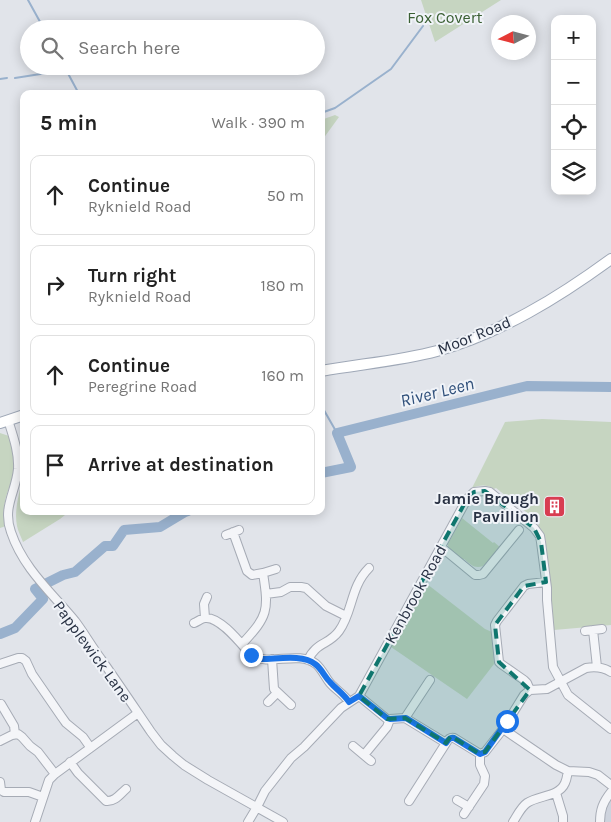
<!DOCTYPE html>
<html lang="en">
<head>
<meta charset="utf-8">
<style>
	body { margin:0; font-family:Karla,sans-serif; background:#f2f2f2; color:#222 }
	.controls { position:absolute; right:15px; top:15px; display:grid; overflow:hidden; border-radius:10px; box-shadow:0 2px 12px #0003 }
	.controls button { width:45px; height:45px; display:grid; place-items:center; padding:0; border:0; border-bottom:1px solid #e0e0e0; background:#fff; color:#222; font:25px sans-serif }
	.compass { position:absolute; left:491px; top:15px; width:45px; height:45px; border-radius:50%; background:#fff; box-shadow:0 2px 12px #0003; rotate:264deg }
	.stop { position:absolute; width:15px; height:15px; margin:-11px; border:4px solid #1a73e8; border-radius:50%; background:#fff }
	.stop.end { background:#1a73e8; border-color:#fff; box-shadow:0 1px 5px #0008 }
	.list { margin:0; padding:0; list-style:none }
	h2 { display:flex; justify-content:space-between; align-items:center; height:65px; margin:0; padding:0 20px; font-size:21px }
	h2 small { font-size:16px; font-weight:400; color:#767676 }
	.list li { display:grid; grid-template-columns:32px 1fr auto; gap:15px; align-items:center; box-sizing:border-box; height:80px; margin:0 10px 10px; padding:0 10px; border:1px solid #e0e0e0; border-radius:10px }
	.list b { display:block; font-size:19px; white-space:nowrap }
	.list p { margin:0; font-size:16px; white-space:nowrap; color:#767676 }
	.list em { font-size:16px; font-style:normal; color:#767676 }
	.icon { flex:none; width:28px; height:28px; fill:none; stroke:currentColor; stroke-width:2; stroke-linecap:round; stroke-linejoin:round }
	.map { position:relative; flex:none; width:611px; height:822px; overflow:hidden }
	.search { position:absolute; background:#fff; box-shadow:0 2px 12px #0003; left:20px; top:20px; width:305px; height:55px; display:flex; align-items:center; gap:12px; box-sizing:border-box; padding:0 18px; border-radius:28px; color:#767676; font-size:19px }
	.panel { position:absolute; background:#fff; box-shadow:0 2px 12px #0003; left:20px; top:90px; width:305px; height:425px; border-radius:10px }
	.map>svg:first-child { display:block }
	.built { fill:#ced3dd }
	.green { fill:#c6d5c1 }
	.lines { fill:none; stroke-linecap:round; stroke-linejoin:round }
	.stream { stroke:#99b1cd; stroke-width:2 }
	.river { stroke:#99b1cd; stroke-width:10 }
	.minor-casing { stroke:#a6abb5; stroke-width:10 }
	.major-casing { stroke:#9fa8b7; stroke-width:12 }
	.minor { stroke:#f4f5f8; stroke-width:8 }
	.major { stroke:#fff; stroke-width:10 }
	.route { stroke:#1a73e8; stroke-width:6 }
	.marked { fill:#0f766e; fill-opacity:0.2; stroke:#0f766e; stroke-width:4; stroke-dasharray:10 6; stroke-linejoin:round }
	.labels { text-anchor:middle; stroke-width:4; stroke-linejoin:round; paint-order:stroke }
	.park-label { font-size:16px; fill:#3b6034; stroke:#f0f3f8 }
	.street-label { font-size:16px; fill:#283143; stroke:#f0f3f8 }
	.poi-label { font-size:16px; font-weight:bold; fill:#283143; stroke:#f0f3f8; text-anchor:end }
	.water-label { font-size:18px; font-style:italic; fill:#2f4f7a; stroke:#f0f3f8 }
</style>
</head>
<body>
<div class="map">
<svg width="611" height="822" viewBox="0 0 611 822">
	<rect width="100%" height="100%" fill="#e1e4ea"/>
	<!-- built -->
	<path class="built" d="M 611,798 L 611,822 L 605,822 L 604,816 L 605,809 Z"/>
	<!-- green -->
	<path class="green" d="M 421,0 L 501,0 L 435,42 Z
		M 335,115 L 339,117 L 323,139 L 321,139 L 321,120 Z
		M 542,419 L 611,422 L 611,625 L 554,630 L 550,576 L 545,538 L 538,525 L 540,523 L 496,488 L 494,489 C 487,484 479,485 472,488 L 505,422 Z
		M 0,433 L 9,436 C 15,449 16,466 12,479 C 10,487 6,494 5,502 C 3,510 4,518 6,526 L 0,528 Z
		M 24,465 L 24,511 L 70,511 L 60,519 L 23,542 C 21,537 18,531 17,526 C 13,506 23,485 24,465 Z
		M 462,518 L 493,543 L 494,542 L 501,548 C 495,555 489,559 483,566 C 475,569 471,565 464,559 L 461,560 L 451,551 L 451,550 L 448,547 L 448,544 Z
		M 427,584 L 485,629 L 492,632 L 494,664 L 467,699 L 391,647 Z"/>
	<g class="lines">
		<!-- stream -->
		<path class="stream" d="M 28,0 L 44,29
			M 64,66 L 79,94
			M 15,78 L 66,70
			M 0,79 L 7,78
			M 321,113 L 335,108 L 391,69 L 423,26
			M 321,405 L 337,433"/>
		<!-- river -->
		<path class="river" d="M 321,473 L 351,467 L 337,433 L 527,386 L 611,387
			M 0,634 L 15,628 L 43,599 L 35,589 L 63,575 L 75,572 L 105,546 L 113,546 L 124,530 L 160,527 L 185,512 L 188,511"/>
		<defs>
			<path id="minor" d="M 8,420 C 13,436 19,452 18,469 C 16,492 2,507 11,532 C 23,568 51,592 75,621 C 84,633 92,647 101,659 C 118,683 134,707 151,732 L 161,745 L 173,756 L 184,765 L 208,780 L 283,822
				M 233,532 L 247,571 L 252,575 L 263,573 C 269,611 268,616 242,644
				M 226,535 L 239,530
				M 441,547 L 475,575 L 479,575 L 483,574 L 519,530
				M 263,573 L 276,569
				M 266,594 L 281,592 L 290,587 L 301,587 L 306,588 L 326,606 L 346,616
				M 205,618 L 204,604 L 207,597
				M 194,623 C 197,622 202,618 205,618 C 220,616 242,645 251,655 C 270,667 297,650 316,664 C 322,669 325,677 330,683 C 336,690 344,694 349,702
				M 593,630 L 597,667
				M 585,631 L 602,629
				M 272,659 L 274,689 L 291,705
				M 308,660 C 316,642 329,645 339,631 C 353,612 350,587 369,568
				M 0,664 L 18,658 L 22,658 L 26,661 L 32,674 L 61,716 L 66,723 L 83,737 L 90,747
				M 530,690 L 527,683 L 524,680 L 501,664 L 499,662 L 495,625 L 497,621 L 524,586 L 528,584 L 546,582
				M 359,696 L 387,719 L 390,719 L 405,718 L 446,743 C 448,740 449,737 454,738 L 480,754 L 485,752 L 503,729 L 524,695 L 530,690 L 547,689 L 586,668 C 596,666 603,667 611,672
				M 268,702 L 277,693
				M 1,704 L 14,726 L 15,734
				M 405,718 L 430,680
				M 503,729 L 556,765 L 568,771 L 589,772 L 598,775 L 611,785
				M 0,741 L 12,735 L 18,734 L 22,737 L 30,746 L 38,752 L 55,774
				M 353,746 L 371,761
				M 364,755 L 387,727 L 390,719
				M 70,762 L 78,773 L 106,801 C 115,802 120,794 126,789
				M 0,782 L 1,790 L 4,792 L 29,792 L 43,797
				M 556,793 L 563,816 L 563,822
				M 457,800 L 469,807
				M 409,801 L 446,743
				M 464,814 L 484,784 L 485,776 L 480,765 L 480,754
				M 35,822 L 49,780 L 55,774 L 138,713
				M 248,822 L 257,807 L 265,791 L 291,758 L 304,747 L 341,708 L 359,696 L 467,499 L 474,492 L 485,491 L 490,492 L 534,528 L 540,536 L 541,542 L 547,588 L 547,600 L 553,667 L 568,695 L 611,729
				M 513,822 C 517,816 521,807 527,803 C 539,795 559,797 565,783 C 567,779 567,775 568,771
				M 600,822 C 600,810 603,802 611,792"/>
			<path id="major" d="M 321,371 C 360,364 400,361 437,351 C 501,333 559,297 611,259
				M 0,423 L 24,415"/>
		</defs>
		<!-- minor casing -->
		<use href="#minor" class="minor-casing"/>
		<!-- major casing -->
		<use href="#major" class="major-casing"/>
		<!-- minor -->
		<use href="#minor" class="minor"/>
		<!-- major -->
		<use href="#major" class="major"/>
	</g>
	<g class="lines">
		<!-- route -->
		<path class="route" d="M 251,655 L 257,658 L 262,659 C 277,659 303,654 315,664 C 322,669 324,676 330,682 C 336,689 344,694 349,702 L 359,696 L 387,718 L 390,719 L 406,718 L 446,743 C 448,740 450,737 454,738 L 480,754 L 485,752 L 507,721"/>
	</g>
	<!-- marked area -->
	<path class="marked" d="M 485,491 L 534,528 L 541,542 L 546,582 L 524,586 L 495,625 L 499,662 L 530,690 L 485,752 L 478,753 L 451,736 L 446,743 L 405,718 L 387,719 L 359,696 L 467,499 L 474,492 Z"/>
	<!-- icons -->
	<defs>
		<symbol id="building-square" viewBox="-11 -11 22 22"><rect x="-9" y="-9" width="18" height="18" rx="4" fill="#d83d51" stroke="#f0f3f8"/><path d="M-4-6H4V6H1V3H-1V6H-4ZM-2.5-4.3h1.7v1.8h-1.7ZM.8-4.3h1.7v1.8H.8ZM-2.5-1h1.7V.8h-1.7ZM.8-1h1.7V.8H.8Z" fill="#fff"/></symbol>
	</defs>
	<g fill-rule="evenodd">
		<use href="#building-square" x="542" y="494" width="25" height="25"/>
	</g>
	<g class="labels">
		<!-- park labels -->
		<g class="park-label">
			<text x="445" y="23">Fox Covert</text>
		</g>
		<!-- street labels -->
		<g class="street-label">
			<text transform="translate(474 335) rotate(-22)" y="6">Moor Road</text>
			<text transform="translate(415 594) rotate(-61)" y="6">Kenbrook Road</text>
			<text transform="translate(93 651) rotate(54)" y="6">Papplewick Lane</text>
		</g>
		<!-- poi labels -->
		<g class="poi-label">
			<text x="539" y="504">Jamie Brough<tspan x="539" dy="18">Pavillion</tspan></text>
		</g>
		<!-- water labels -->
		<g class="water-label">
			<text transform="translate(437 392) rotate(-14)" y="6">River Leen</text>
		</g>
	</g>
</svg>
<div class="controls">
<button>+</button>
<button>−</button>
<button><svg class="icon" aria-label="locate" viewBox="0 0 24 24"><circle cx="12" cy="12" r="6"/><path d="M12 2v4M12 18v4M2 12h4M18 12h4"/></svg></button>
<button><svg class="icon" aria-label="layers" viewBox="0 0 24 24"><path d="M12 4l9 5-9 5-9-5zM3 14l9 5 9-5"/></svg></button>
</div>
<svg class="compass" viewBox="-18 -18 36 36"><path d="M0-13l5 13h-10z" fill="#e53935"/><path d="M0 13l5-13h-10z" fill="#767676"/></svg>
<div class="stop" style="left:507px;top:721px"></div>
<div class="stop end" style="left:251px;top:655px"></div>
<div class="search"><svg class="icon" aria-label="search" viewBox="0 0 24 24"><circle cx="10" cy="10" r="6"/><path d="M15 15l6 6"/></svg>Search here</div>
<section class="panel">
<h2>5 min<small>Walk · 390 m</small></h2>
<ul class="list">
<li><svg class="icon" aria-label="ahead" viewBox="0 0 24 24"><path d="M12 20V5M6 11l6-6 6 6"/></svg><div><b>Continue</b><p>Ryknield Road</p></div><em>50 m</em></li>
<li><svg class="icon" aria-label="right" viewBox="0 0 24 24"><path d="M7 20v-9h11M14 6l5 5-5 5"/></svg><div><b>Turn right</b><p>Ryknield Road</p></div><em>180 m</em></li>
<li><svg class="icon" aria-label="ahead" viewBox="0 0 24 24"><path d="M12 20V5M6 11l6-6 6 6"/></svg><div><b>Continue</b><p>Peregrine Road</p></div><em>160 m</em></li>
<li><svg class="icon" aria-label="arrive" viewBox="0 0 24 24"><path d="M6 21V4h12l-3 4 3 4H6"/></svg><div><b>Arrive at destination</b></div></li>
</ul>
</section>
</div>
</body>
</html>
